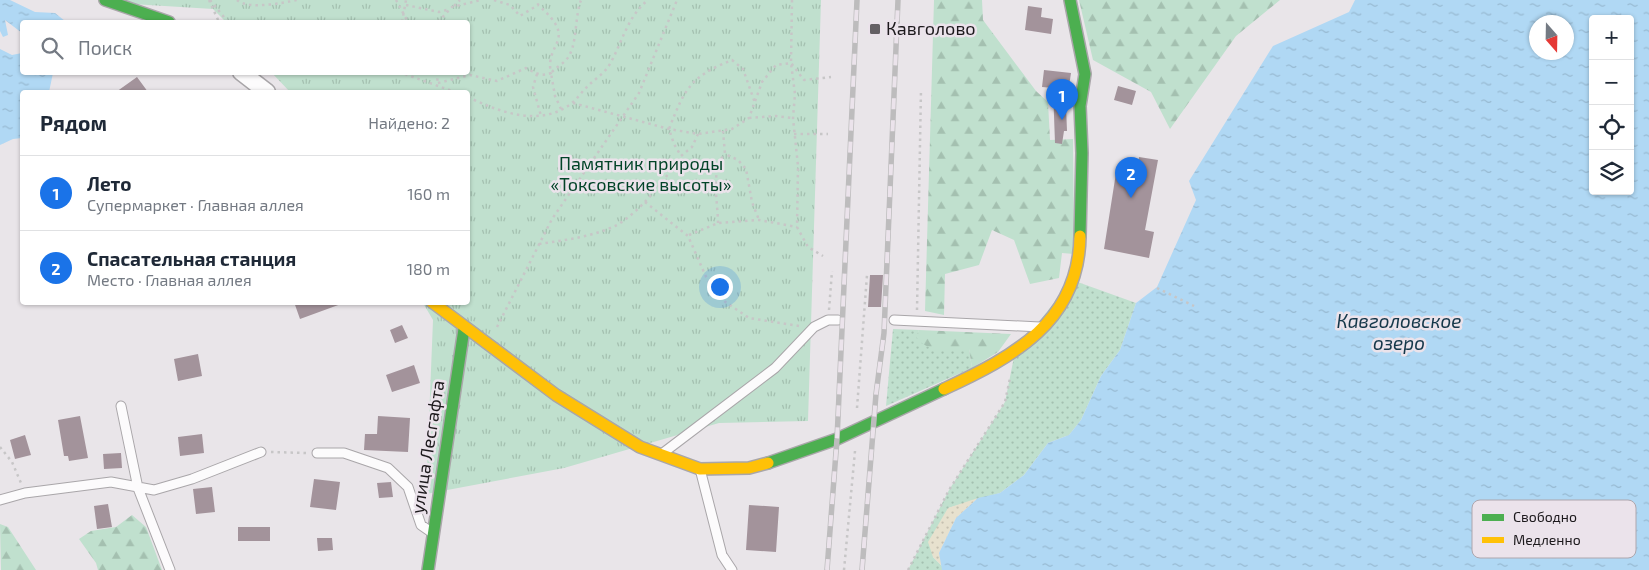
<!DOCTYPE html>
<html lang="ru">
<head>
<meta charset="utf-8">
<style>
	body { margin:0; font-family:"Exo 2",sans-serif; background:#f2f2f3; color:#1f2937 }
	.controls { position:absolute; right:15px; top:15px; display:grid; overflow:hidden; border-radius:5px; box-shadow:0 1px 4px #0004 }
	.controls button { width:45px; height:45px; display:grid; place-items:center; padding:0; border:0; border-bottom:1px solid #e0e1e3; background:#fff; color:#1f2937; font:25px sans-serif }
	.compass { position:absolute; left:1529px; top:15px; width:45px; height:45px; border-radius:50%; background:#fff; box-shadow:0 1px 4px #0004; rotate:160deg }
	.you { position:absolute; left:719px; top:286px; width:18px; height:18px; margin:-12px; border:4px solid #fff; border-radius:50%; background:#1a73e8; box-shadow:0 0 0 8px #1a73e833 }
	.badge { display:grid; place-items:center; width:32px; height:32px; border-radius:50%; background:#1a73e8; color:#fff; font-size:16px; font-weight:700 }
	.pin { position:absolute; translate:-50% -41px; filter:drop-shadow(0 1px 2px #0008) }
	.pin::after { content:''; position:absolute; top:26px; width:18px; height:15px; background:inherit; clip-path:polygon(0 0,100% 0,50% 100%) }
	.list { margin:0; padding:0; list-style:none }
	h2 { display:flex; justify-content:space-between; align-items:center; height:65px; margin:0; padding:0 20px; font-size:21px }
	h2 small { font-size:16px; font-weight:400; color:#747a83 }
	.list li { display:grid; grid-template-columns:32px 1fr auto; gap:15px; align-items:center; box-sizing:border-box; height:75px; padding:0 20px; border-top:1px solid #e0e1e3 }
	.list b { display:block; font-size:19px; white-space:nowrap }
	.list p { margin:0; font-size:16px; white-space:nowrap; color:#747a83 }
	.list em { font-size:16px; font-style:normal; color:#747a83 }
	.icon { flex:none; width:28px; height:28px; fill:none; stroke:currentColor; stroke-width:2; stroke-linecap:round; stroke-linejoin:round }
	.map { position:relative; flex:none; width:1649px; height:570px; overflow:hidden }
	.search { position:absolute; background:#fff; box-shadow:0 1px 4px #0004; left:20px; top:20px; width:450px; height:55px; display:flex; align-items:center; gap:12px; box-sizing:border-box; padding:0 18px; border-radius:5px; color:#747a83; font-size:19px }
	.panel { position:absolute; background:#fff; box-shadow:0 1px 4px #0004; left:20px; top:90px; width:450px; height:215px; border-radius:5px }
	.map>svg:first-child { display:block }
	.grass { fill:url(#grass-dots) }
	.forest { fill:url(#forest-firs) }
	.sand { fill:url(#sand-dots) }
	.park { fill:url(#park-tufts) }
	.water { fill:url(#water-ripples); fill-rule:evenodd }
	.building { fill:#a3939b }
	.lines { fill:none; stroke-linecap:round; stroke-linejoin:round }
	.lane-casing { stroke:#a9a6a9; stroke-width:11 }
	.street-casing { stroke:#a9a6a9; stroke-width:19 }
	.fast-casing { stroke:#a9a6a9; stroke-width:14 }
	.slow-casing { stroke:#a9a6a9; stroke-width:14 }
	.path { stroke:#c7c6c7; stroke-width:2.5; stroke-dasharray:2.5 4; stroke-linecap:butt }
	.lane { stroke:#fcfbfc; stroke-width:9 }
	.street { stroke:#fcfbfc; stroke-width:16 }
	.fast { stroke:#4caf50; stroke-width:11 }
	.slow { stroke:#ffc107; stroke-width:11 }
	.rail-casing { stroke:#bdbcbd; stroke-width:5.5 }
	.rail { stroke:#ebe3eb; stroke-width:4; stroke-dasharray:11; stroke-linecap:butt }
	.poi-dot { fill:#646064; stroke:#ebe3eb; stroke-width:2 }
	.labels { text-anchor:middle; stroke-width:5; stroke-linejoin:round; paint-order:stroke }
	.poi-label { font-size:18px; fill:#1c191c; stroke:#ebe3eb; text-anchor:start }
	.park-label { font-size:18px; fill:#024428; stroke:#ebe3eb }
	.street-label { font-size:18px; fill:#1c191c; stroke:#ebe3eb }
	.water-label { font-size:19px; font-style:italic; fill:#14374a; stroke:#ebe3eb }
	.key { fill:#ebe3eb; stroke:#ada6ad; stroke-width:1 }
	.key-label { font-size:14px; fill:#1c191c }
</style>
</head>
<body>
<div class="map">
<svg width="1649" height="570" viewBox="0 0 1649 570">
	<defs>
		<pattern id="grass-dots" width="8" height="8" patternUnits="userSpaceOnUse" patternTransform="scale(1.25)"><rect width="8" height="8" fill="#c0e0ce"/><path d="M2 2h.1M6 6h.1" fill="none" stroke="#a4c0b0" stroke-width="1.8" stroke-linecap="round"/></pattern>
		<pattern id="forest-firs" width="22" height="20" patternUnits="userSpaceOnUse" patternTransform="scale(1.25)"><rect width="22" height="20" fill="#c0e0ce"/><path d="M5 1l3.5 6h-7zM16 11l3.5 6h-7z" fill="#a4c0b0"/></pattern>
		<pattern id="sand-dots" width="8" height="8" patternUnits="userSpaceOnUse" patternTransform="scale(1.25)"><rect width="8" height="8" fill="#e7e1ce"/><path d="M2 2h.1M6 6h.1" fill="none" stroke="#c6c0b0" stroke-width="1.8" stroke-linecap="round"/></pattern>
		<pattern id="park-tufts" width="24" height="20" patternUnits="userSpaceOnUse" patternTransform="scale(1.25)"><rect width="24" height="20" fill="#c0e0ce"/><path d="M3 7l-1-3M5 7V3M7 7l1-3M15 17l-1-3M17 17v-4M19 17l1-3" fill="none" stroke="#a4c0b0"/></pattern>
		<pattern id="water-ripples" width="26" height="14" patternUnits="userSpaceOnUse" patternTransform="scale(1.25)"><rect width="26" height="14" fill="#b0d8f4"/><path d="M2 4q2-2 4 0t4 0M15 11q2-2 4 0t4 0" fill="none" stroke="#97b9d1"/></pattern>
	</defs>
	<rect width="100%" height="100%" fill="#e9e5e9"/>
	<!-- grass -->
	<path class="grass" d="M 1072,280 L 1136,303 L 1120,350 L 1101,376 L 1081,420 L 1069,435 L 1048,443 L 1024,475 L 1000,493 L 948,508 L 933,557 L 943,567 L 942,570 L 908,570 L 949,490 L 1005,402 L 1015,352 Z
		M 893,329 L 919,330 L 917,337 L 958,349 L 969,349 L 972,368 L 886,406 Z"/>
	<!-- forest -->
	<path class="forest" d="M 934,0 L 982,0 L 983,20 L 1036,91 L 1048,102 L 1050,140 L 1073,139 L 1074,254 L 1062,253 L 1059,278 L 1030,284 L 1014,240 L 992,230 L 979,265 L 945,274 L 944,315 L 925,311 Z
		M 1079,0 L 1280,0 L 1236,36 L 1170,129 L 1151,92 L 1093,60 Z
		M 919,330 L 1011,334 L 998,352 L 972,368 L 969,349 C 950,348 929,355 916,337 Z
		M 132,515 L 146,527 L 162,570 L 98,570 L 96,563 L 79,539 L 91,531 L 116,527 Z
		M 0,524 L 8,527 L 36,570 L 1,570 Z"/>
	<!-- sand -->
	<path class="sand" d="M 978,498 L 956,518 L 939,553 L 943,567 L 933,557 L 928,542 L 948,508 Z"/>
	<!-- park -->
	<path class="park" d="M 110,0 L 821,0 L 808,421 L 719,423 L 564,468 L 426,494 L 433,320 L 423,303 L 468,302 L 468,92 L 290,92 L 272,73 L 468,72 L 468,22 L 226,22 L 213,9 L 116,3 Z"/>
	<!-- water -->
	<path class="water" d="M 0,0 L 10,0 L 35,12 L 55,13 L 65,21 L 22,22 L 22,33 L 5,20 L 8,35 L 3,37 L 0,31 Z
		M 1355,0 L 1649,0 L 1649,570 L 942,570 L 939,553 L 956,518 L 978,498 L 1000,493 L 1024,475 L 1048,443 L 1069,435 L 1081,420 L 1101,376 L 1120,350 L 1136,303 L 1157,287 L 1196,200 L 1189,181 L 1273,46 L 1349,12 ZM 1593,19 L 1630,19 L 1630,191 L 1593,191 ZM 1566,22 L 1566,52 L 1536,52 L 1536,22 Z
		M 0,49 L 12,55 L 22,53 L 22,72 L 53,73 L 49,92 L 22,92 L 22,138 L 13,139 L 0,145 Z"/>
	<!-- building -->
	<path class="building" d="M 1028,6 L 1042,8 L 1041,17 L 1053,19 L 1051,34 L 1025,30 Z
		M 1044,70 L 1071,73 L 1066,106 L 1067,131 L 1064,131 L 1062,144 L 1055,143 L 1053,88 L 1042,87 Z
		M 137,77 L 148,92 L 116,92 Z
		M 1118,86 L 1136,91 L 1132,105 L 1114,100 Z
		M 1139,157 L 1158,160 L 1145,230 L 1154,232 L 1149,258 L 1104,249 L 1116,173 L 1136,176 Z
		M 870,275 L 883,275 L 881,307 L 868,307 Z
		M 294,302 L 341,302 L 341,304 L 300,319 Z
		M 402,325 L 408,338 L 395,343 L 390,330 Z
		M 198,354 L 202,376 L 178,381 L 174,359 Z
		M 414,365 L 420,383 L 392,392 L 386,375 Z
		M 80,416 L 88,458 L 69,461 L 68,456 L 64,456 L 58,420 Z
		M 378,416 L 410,418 L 408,452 L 364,450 L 365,434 L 377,434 Z
		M 202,434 L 204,453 L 180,456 L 178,437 Z
		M 25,435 L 31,455 L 15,459 L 10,440 Z
		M 121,453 L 122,468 L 104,469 L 103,454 Z
		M 314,479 L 340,482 L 336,510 L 310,507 Z
		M 391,482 L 393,497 L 379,498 L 377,483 Z
		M 212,487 L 215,512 L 196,514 L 193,489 Z
		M 108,504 L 112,527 L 97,529 L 94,506 Z
		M 749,505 L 779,507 L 776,552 L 746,550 Z
		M 238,527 L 270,527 L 270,541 L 238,541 Z
		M 317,538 L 332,538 L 333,550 L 318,551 Z"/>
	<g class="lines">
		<defs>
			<path id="lane" d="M 894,320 L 1040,327
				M 121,406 L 138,488 L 170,570
				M 317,453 L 344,453 L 388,468 L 408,487 L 421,525 L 431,532
				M 663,453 L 775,368 L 814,327 L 828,320 L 838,320
				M 700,469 L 722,555 L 732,570
				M 0,500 L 25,493 L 111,482 L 154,490 L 192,479 L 261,452"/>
			<path id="street" d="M 241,72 L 267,92"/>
			<path id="fast" d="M 105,0 L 169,22
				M 1070,0 L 1085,74 L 1080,106 L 1082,153 L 1080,236
				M 768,463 L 837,439 L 944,389
				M 428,570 L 464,329"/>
			<path id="slow" d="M 432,302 L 556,395 L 640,447 L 700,469 L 749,468 L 768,463
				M 944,389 C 1013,357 1079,322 1080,236"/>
		</defs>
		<!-- lane casing -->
		<use href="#lane" class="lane-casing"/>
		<!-- street casing -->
		<use href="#street" class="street-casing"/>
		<!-- fast casing -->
		<use href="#fast" class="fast-casing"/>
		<!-- slow casing -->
		<use href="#slow" class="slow-casing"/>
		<!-- path -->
		<path class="path" d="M 209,0 L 219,22
			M 210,0 L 228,22
			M 237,0 C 248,10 283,3 297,0
			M 396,0 L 408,22
			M 494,0 L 510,5 L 520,16 L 538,5 L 538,0
			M 792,0 L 791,63 L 795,94 L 793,118 L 798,166 L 797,227 L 808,247 L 823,256
			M 406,5 L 439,12 L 450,9
			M 454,6 L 460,0
			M 402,22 L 406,0
			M 438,22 L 452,7 L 481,0
			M 399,72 L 455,92
			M 436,72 L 438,83
			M 537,74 L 533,87 L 541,116
			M 438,83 L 470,75 L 497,81 L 526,68 C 535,73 541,77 551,73 C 544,42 580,41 538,5
			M 468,97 C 499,112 541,128 572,103 C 577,99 581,93 585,89 C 594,79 605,74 611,62 C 623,40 628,16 648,0
			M 573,103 L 669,129 L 698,134 L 732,129 L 749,118 L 762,82 L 776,65 L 791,63 L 804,80 L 831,77
			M 561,109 L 555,96 L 551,73 C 557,66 566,63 570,54 C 577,40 575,16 581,0
			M 749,118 L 776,116 L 793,118
			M 723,131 L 725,154 L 738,160 L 746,169 L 752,202 L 759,220
			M 698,134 L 692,147 L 681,156 L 674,144 L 669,129 C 685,88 690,77 732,60 L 743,69 L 755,103
			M 794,134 L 828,134
			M 645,202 L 688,236 L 707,279 L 724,301 L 749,318 L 799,326
			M 718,223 C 718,203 710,169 725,154
			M 689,235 L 718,223 L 759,220 L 797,227
			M 539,244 C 565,240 591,237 615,226 C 639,214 666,178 681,156
			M 1157,288 L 1194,306
			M 829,310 L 832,271
			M 917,310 L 921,89
			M 497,327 L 552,219 L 639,93 L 677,0
			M 857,408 L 867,275
			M 0,447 L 12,462 L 21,483
			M 271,452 L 306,453
			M 844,570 L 855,451
			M 908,570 L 949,490 L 1005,402 L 1010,378"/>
		<!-- lane -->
		<use href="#lane" class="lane"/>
		<!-- street -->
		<use href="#street" class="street"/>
		<!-- fast -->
		<use href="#fast" class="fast"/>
		<!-- slow -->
		<use href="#slow" class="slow"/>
		<defs>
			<path id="rail" d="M 827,570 L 837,439 L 857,0
				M 862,570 L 876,394 L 884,333 L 898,0"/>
		</defs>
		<!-- rail casing -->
		<use href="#rail" class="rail-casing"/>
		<!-- rail -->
		<use href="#rail" class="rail"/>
	</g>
	<!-- markers -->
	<rect class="poi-dot" x="869" y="23" width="12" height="12" rx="2.5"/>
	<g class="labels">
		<!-- poi labels -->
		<g class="poi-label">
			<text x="886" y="35">Кавголово</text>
		</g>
		<!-- park labels -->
		<g class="park-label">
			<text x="641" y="170">Памятник природы<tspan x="641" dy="21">«Токсовские высоты»</tspan></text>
		</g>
		<!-- street labels -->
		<g class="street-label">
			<text transform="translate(428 447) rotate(-81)" y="6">улица Лесгафта</text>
		</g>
		<!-- water labels -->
		<g class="water-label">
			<text x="1399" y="328">Кавголовское<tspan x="1399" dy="22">озеро</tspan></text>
		</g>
	</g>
	<!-- legend -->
	<rect x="1472" y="500" width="164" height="58" rx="8" class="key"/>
	<rect x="1482" y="514" width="22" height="7" fill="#4caf50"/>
	<rect x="1482" y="537" width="22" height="6" fill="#ffc107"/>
	<g class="key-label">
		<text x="1513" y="522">Свободно</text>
		<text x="1513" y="545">Медленно</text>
	</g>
</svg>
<div class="controls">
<button>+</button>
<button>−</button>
<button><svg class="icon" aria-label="locate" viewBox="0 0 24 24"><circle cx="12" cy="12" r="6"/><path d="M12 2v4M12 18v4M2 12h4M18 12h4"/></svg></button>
<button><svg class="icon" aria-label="layers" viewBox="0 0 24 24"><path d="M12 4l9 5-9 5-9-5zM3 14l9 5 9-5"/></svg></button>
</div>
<svg class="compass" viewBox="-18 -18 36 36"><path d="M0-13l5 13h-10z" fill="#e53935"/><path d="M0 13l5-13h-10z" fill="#747a83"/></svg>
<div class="you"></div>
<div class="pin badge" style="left:1062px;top:120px">1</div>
<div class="pin badge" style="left:1131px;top:198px">2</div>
<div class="search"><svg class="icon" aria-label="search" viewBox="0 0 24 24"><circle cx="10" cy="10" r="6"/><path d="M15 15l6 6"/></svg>Поиск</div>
<section class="panel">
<h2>Рядом<small>Найдено: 2</small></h2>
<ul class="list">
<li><span class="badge">1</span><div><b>Лето</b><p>Супермаркет · Главная аллея</p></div><em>160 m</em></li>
<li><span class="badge">2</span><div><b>Спасательная станция</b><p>Место · Главная аллея</p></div><em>180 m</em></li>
</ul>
</section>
</div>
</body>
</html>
